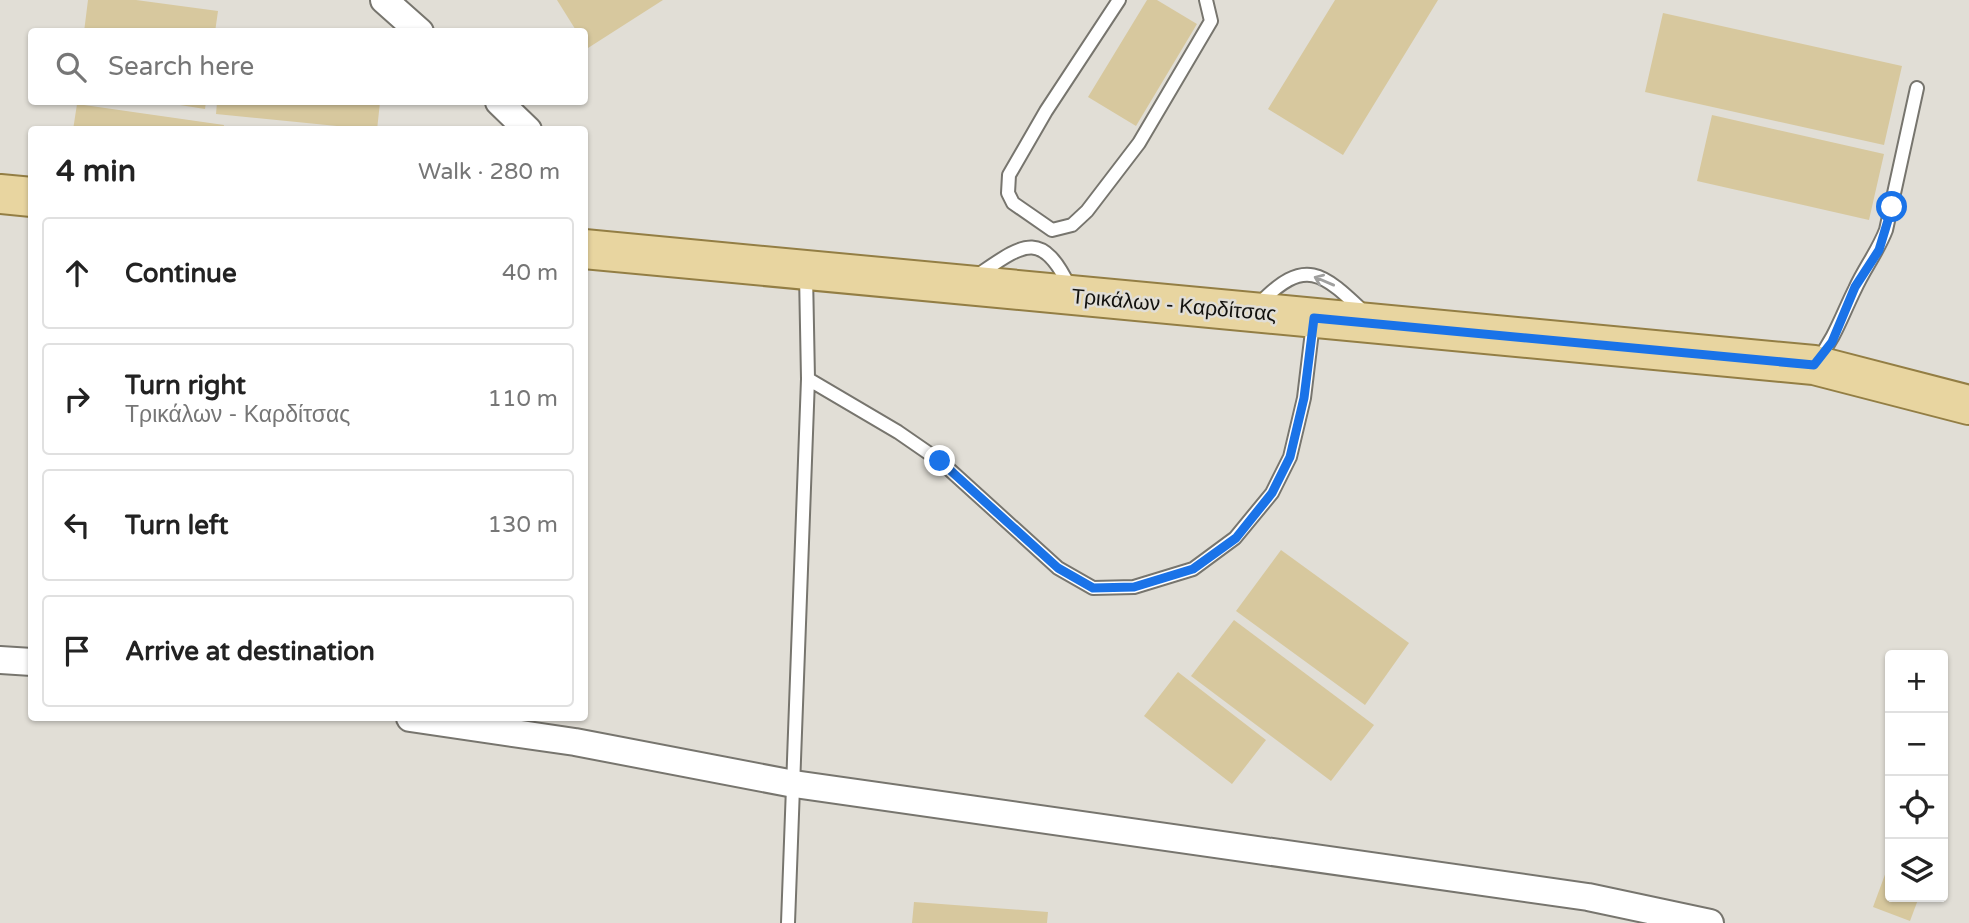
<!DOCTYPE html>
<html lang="en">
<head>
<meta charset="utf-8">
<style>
	body { margin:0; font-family:"Varela Round",sans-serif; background:#f2f2f2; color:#222 }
	.controls { position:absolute; right:21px; bottom:21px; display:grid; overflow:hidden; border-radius:7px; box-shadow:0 2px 5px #0004 }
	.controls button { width:63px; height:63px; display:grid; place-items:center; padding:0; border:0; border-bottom:2px solid #e0e0e0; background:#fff; color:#222; font:35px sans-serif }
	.stop { position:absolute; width:21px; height:21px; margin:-16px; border:5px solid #1a73e8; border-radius:50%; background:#fff }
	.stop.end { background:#1a73e8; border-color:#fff; box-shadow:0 2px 7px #0008 }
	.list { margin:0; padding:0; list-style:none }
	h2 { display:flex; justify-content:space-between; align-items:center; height:91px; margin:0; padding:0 28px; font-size:30px }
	h2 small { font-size:23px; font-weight:400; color:#767676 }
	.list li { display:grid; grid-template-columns:46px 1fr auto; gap:21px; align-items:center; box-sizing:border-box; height:112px; margin:0 14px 14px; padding:0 14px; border:2px solid #e0e0e0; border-radius:7px }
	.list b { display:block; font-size:26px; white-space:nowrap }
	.list p { margin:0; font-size:23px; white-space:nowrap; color:#767676 }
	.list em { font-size:23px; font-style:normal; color:#767676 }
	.icon { flex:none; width:38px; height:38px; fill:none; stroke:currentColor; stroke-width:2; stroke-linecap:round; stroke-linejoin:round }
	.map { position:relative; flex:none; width:1969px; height:923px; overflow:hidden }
	.search { position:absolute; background:#fff; box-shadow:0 2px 5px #0004; left:28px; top:28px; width:560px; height:77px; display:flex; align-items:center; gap:18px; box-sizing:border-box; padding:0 24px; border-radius:7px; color:#767676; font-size:26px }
	.panel { position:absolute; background:#fff; box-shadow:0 2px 5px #0004; left:28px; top:126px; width:560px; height:595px; border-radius:7px }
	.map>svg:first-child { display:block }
	.building { fill:#d7c89e }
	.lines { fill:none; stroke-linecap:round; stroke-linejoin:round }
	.lane-casing { stroke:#77756e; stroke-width:16 }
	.street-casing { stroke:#77756e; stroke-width:30 }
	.primary-casing { stroke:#937e44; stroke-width:42 }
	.lane { stroke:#fff; stroke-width:12 }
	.street { stroke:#fff; stroke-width:26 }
	.primary { stroke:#e8d5a0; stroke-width:38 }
	.oneway { stroke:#a0a09f }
	.route { stroke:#1a73e8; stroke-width:9 }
	.labels { text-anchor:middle; stroke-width:5; stroke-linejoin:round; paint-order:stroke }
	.street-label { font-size:21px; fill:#12110e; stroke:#e1ded6 }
</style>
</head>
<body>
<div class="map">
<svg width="1969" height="923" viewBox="0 0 1969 923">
	<rect width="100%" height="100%" fill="#e1ded6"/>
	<!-- building -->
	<path class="building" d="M 88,0 L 136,0 L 218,11 L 215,32 L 84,32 Z
		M 557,0 L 663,0 L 588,48 L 584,43 L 584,32 L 577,32 Z
		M 1147,0 L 1157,0 L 1197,24 L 1136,126 L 1088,97 Z
		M 1335,0 L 1438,0 L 1343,155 L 1268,109 Z
		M 1663,13 L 1902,66 L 1884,145 L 1645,92 Z
		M 161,102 L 206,102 L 205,109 Z
		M 217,102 L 380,102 L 377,130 L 216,114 Z
		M 77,104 L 224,125 L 223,130 L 73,130 Z
		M 1712,115 L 1884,154 L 1869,220 L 1697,181 Z
		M 1281,550 L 1409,643 L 1365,705 L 1236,611 Z
		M 1234,620 L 1374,725 L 1331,781 L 1191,676 Z
		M 1178,672 L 1266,740 L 1232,784 L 1144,716 Z
		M 1890,861 L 1890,897 L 1919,897 L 1910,921 L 1873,907 Z
		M 914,902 L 1048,912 L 1047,923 L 912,923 Z"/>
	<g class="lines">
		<defs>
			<path id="lane" d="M 1119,0 L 1046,111 L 1009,175 L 1008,193 L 1013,203 L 1052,230 L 1072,225 L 1087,211 L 1139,143 L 1211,21 L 1206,0
				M 975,277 C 1021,246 1041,226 1070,288
				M 1258,305 C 1305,256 1322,272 1366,314
				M 1816,362 C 1835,338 1842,315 1855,289 C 1864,269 1878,251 1886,230 L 1917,88
				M 808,379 L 898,432 L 940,461 L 1058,568 L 1093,588 L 1134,587 L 1193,569 L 1235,538 L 1272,493 L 1290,457 L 1304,398 L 1313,323
				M 788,923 L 808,379 L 806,274"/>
			<path id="street" d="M 384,0 L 420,32
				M 499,102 L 528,130
				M 0,660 L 32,662
				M 410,718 L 575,742 L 794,784 L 1588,897 L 1710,923"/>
			<path id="primary" d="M 0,194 L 32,197
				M 584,249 L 1814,365 L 1969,405"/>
		</defs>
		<!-- lane casing -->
		<use href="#lane" class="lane-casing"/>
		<!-- street casing -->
		<use href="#street" class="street-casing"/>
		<!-- primary casing -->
		<use href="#primary" class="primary-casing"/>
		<!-- lane -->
		<use href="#lane" class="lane"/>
		<!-- street -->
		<use href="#street" class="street"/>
		<!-- primary -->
		<use href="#primary" class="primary"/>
	</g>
	<!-- one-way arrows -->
	<defs><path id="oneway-shaft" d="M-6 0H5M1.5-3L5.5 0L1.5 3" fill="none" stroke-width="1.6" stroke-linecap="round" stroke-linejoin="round" transform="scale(1.75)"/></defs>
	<use class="oneway" href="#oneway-shaft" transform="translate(1324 281) rotate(-157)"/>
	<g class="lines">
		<!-- route -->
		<path class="route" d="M 940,461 L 1058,568 L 1093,588 L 1134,587 L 1193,569 L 1236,538 L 1272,493 L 1290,457 L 1304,398 L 1314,318 L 1814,365 L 1832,342 L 1855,287 L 1879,250 L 1892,207"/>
	</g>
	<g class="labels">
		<!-- street labels -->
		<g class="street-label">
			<text transform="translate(1174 305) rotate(5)" y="7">Τρικάλων - Καρδίτσας</text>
		</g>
	</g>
</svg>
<div class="controls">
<button>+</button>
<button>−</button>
<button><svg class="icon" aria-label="locate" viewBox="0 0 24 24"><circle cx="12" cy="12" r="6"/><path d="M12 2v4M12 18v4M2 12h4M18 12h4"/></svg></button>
<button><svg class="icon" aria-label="layers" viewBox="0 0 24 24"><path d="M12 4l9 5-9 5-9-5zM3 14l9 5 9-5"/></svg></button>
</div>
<div class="stop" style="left:1892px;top:207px"></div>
<div class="stop end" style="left:940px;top:461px"></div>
<div class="search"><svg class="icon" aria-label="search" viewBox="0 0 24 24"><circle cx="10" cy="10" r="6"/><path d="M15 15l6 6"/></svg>Search here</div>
<section class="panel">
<h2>4 min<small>Walk · 280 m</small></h2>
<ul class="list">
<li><svg class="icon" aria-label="ahead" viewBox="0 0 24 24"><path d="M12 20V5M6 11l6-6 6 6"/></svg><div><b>Continue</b></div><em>40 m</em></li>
<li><svg class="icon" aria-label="right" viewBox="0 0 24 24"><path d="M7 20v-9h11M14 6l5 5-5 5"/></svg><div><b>Turn right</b><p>Τρικάλων - Καρδίτσας</p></div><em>110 m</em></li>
<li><svg class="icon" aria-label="left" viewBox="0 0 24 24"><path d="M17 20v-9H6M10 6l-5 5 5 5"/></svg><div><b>Turn left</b></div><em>130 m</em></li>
<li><svg class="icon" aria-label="arrive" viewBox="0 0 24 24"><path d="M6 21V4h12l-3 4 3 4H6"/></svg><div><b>Arrive at destination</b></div></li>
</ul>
</section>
</div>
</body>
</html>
